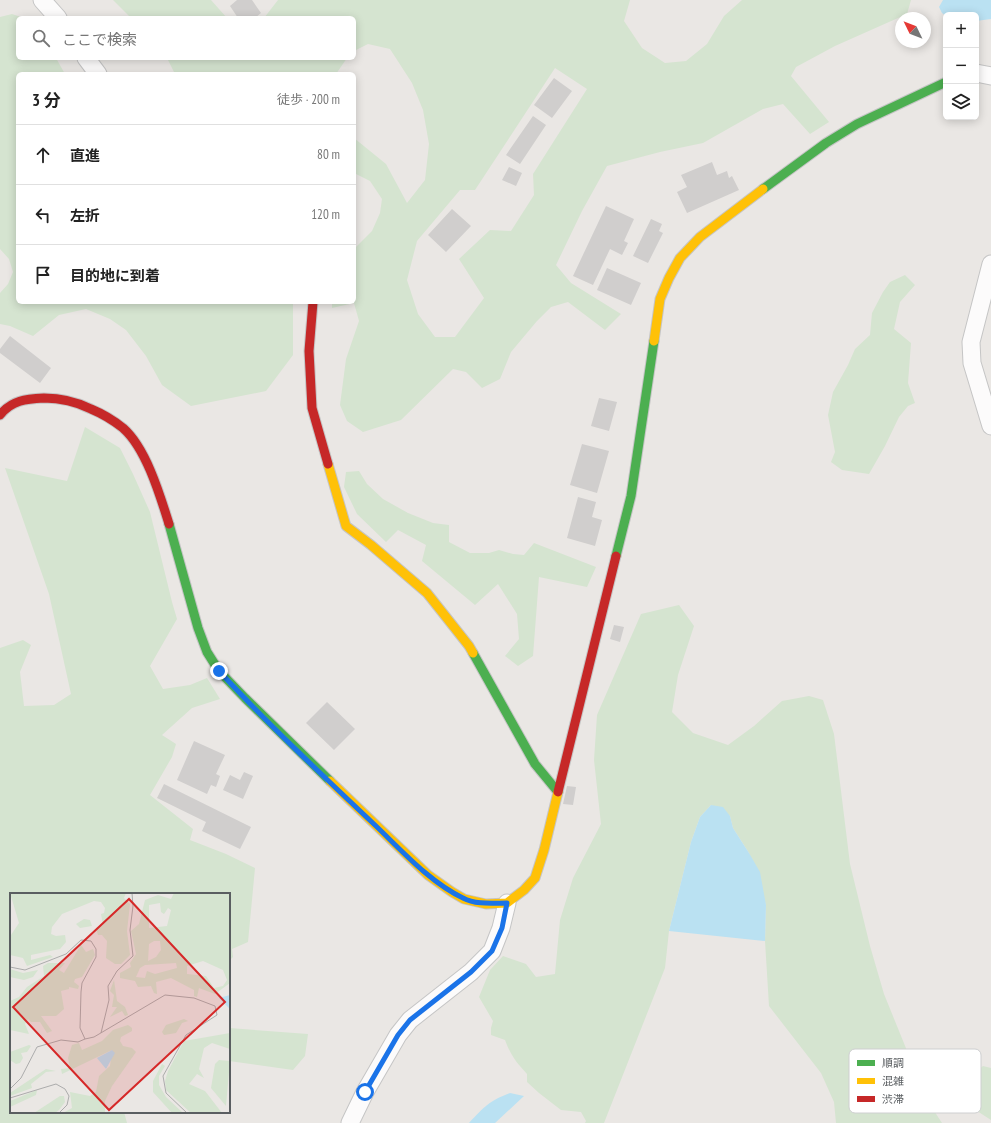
<!DOCTYPE html>
<html lang="ja">
<head>
<meta charset="utf-8">
<style>
	body { margin:0; font-family:"PT Sans Narrow","Noto Sans JP",sans-serif; background:#f6f6f6; color:#222 }
	.controls { position:absolute; right:12px; top:12px; display:grid; overflow:hidden; border-radius:6px; box-shadow:0 2px 10px #0003 }
	.controls button { width:36px; height:36px; display:grid; place-items:center; padding:0; border:0; border-bottom:1px solid #e0e0e0; background:#fff; color:#222; font:20px sans-serif }
	.compass { position:absolute; left:895px; top:12px; width:36px; height:36px; border-radius:50%; background:#fff; box-shadow:0 2px 10px #0003; rotate:313deg }
	.stop { position:absolute; width:12px; height:12px; margin:-9px; border:3px solid #1a73e8; border-radius:50%; background:#fff }
	.stop.end { background:#1a73e8; border-color:#fff; box-shadow:0 1px 4px #0008 }
	.list { margin:0; padding:0; list-style:none }
	h2 { display:flex; justify-content:space-between; align-items:center; height:52px; margin:0; padding:0 16px; font-size:17px }
	h2 small { font-size:13px; font-weight:400; color:#767676 }
	.list li { display:grid; grid-template-columns:26px 1fr auto; gap:12px; align-items:center; box-sizing:border-box; height:60px; padding:0 16px; border-top:1px solid #e0e0e0 }
	.list b { display:block; font-size:15px; white-space:nowrap }
	.list em { font-size:13px; font-style:normal; color:#767676 }
	.icon { flex:none; width:22px; height:22px; fill:none; stroke:currentColor; stroke-width:2; stroke-linecap:round; stroke-linejoin:round }
	.map { position:relative; flex:none; width:991px; height:1123px; overflow:hidden }
	.search { position:absolute; background:#fff; box-shadow:0 2px 10px #0003; left:16px; top:16px; width:340px; height:44px; display:flex; align-items:center; gap:10px; box-sizing:border-box; padding:0 14px; border-radius:6px; color:#767676; font-size:15px }
	.panel { position:absolute; background:#fff; box-shadow:0 2px 10px #0003; left:16px; top:72px; width:340px; height:232px; border-radius:6px }
	.map>svg:first-child { display:block }
	.green { fill:#d5e4d0; fill-rule:evenodd }
	.water { fill:#bae1f2 }
	.building { fill:#d0cecd }
	.lines { fill:none; stroke-linecap:round; stroke-linejoin:round }
	.street-casing { stroke:#c5c5c5; stroke-width:19 }
	.fast-casing { stroke:#c5c5c5; stroke-width:11 }
	.slow-casing { stroke:#c5c5c5; stroke-width:11 }
	.jam-casing { stroke:#c5c5c5; stroke-width:11 }
	.street { stroke:#fcfbfb; stroke-width:17 }
	.fast { stroke:#4caf50; stroke-width:9 }
	.slow { stroke:#ffc107; stroke-width:9 }
	.jam { stroke:#c62828; stroke-width:9 }
	.route { stroke:#1a73e8; stroke-width:5 }
	.inset-road { fill:none; stroke:#acacac; stroke-width:1 }
	.view { fill:#d62828; fill-opacity:0.15; stroke:#d62828; stroke-width:2 }
	.inset-edge { fill:none; stroke:#5a5e61; stroke-width:2 }
	.key { fill:#fff; stroke:#cecfd0; stroke-width:1 }
	.key-label { font-size:11px; fill:#5a5e61 }
</style>
</head>
<body>
<div class="map">
<svg width="991" height="1123" viewBox="0 0 991 1123">
	<rect width="100%" height="100%" fill="#eae7e4"/>
	<!-- green -->
	<path class="green" d="M 113,0 L 211,0 L 227,18 L 131,18 Z
		M 278,0 L 630,0 L 624,21 L 642,48 L 665,63 L 686,61 L 707,44 L 724,16 L 742,0 L 911,0 L 907,14 L 835,46 L 796,67 L 791,76 L 829,122 L 810,134 L 783,104 L 763,109 L 703,143 L 660,152 L 607,166 L 582,211 L 556,265 L 571,283 L 621,314 L 605,330 L 568,302 L 551,307 L 537,321 L 511,352 L 500,379 L 482,388 L 466,372 L 453,369 L 401,420 L 363,432 L 347,421 L 340,405 L 346,359 L 359,321 L 354,303 L 332,308 L 332,302 L 354,302 L 354,249 L 372,231 L 380,213 L 382,199 L 370,181 L 354,173 L 354,138 L 386,164 L 407,203 L 425,180 L 429,144 L 423,110 L 412,83 L 390,49 L 368,44 L 354,51 L 354,18 L 264,18 ZM 555,68 L 587,89 L 533,174 L 534,195 L 511,231 L 490,230 L 459,259 L 484,298 L 455,337 L 435,337 L 418,314 L 407,280 L 417,241 L 460,190 L 475,190 Z
		M 12,14 L 24,18 L 18,18 L 18,58 L 56,58 L 65,74 L 18,74 L 18,302 L 293,302 L 293,355 L 266,391 L 191,406 L 162,385 L 146,356 L 126,330 L 110,319 L 86,309 L 59,315 L 33,336 L 10,326 L 0,324 L 0,293 L 8,284 L 13,272 L 9,259 L 0,249 L 0,17 Z
		M 167,58 L 347,58 L 336,74 L 175,74 Z
		M 905,275 L 915,285 L 900,302 L 894,329 L 911,343 L 908,383 L 915,403 L 908,406 L 899,417 L 885,446 L 869,474 L 842,470 L 831,462 L 835,452 L 828,415 L 833,392 L 848,365 L 855,349 L 870,335 L 872,313 L 883,292 L 890,282 Z
		M 85,427 L 120,448 L 133,474 L 150,512 L 172,602 L 177,619 L 150,666 L 163,689 L 190,685 L 207,678 L 220,699 L 192,708 L 162,735 L 176,744 L 172,757 L 150,795 L 193,829 L 190,840 L 226,854 L 255,868 L 248,942 L 232,949 L 233,957 L 229,961 L 229,894 L 11,894 L 11,1112 L 124,1112 L 127,1123 L 0,1123 L 0,648 L 23,640 L 31,645 L 20,672 L 24,706 L 54,705 L 71,694 L 49,594 L 5,468 L 67,481 Z
		M 359,471 L 367,484 L 383,499 L 408,513 L 433,523 L 449,525 L 449,542 L 470,553 L 489,553 L 499,550 L 513,554 L 524,555 L 534,543 L 596,567 L 587,587 L 539,577 L 533,656 L 518,666 L 505,656 L 519,639 L 517,614 L 498,584 L 475,605 L 422,561 L 426,545 L 398,530 L 386,542 L 357,514 L 344,487 L 346,472 Z
		M 679,605 L 694,626 L 678,675 L 672,712 L 693,733 L 728,745 L 754,726 L 782,701 L 809,696 L 823,700 L 834,734 L 850,864 L 870,946 L 884,994 L 927,1100 L 942,1123 L 836,1123 L 834,1102 L 821,1073 L 769,1006 L 765,941 L 766,905 L 749,853 L 733,828 L 730,816 L 711,805 L 700,817 L 691,842 L 669,931 L 665,968 L 604,1123 L 585,1123 L 586,1121 L 581,1112 L 561,1110 L 539,1093 L 527,1082 L 527,1074 C 516,1062 511,1056 505,1040 L 491,1035 L 491,1028 L 493,1021 L 479,997 L 490,970 L 503,956 L 526,964 L 536,977 L 555,974 L 560,920 L 573,878 L 601,824 L 594,760 L 597,715 L 641,614 Z
		M 229,1028 L 308,1034 L 305,1056 L 293,1070 L 229,1061 Z
		M 983,1066 L 991,1068 L 991,1120 L 974,1109 L 957,1074 L 971,1076 Z"/>
	<!-- water -->
	<path class="water" d="M 943,0 L 991,0 L 991,19 L 976,21 L 976,15 L 946,15 L 946,16 L 942,13 L 939,7 Z
		M 711,805 L 723,807 L 730,816 L 733,828 L 749,853 L 760,872 L 766,905 L 765,941 L 669,931 L 691,842 L 700,817 Z
		M 510,1093 L 524,1096 L 495,1123 L 469,1123 C 484,1107 489,1101 510,1093 Z"/>
	<!-- building -->
	<path class="building" d="M 237,0 L 252,0 L 261,13 L 255,18 L 238,18 L 230,6 Z
		M 554,78 L 572,91 L 552,118 L 534,105 Z
		M 533,116 L 546,125 L 520,164 L 506,155 Z
		M 712,162 L 717,175 L 727,171 L 729,178 L 732,176 L 739,190 L 687,213 L 677,192 L 687,187 L 681,175 Z
		M 509,167 L 522,173 L 516,186 L 502,180 Z
		M 606,206 L 634,219 L 624,241 L 628,243 L 622,255 L 610,249 L 593,285 L 573,276 Z
		M 452,209 L 471,226 L 446,252 L 428,235 Z
		M 651,219 L 662,224 L 659,231 L 663,233 L 648,263 L 633,256 Z
		M 607,268 L 641,283 L 631,305 L 597,290 Z
		M 10,336 L 51,368 L 40,383 L 0,353 L 0,349 Z
		M 599,398 L 617,402 L 609,431 L 591,426 Z
		M 582,444 L 609,451 L 597,493 L 570,485 Z
		M 578,497 L 596,502 L 592,517 L 602,520 L 595,546 L 567,538 Z
		M 614,625 L 624,627 L 620,642 L 610,639 Z
		M 327,702 L 355,729 L 334,750 L 306,723 Z
		M 194,741 L 225,755 L 216,774 L 220,776 L 216,787 L 211,785 L 207,794 L 177,780 Z
		M 244,772 L 253,776 L 243,799 L 223,790 L 230,775 L 240,780 Z
		M 164,784 L 251,827 L 240,849 L 202,831 L 206,822 L 157,798 Z
		M 567,786 L 576,787 L 573,805 L 563,804 Z"/>
	<g class="lines">
		<defs>
			<path id="street" d="M 42,0 L 58,18
				M 86,58 L 98,74
				M 976,73 L 991,76
				M 991,264 L 971,342 L 972,363 L 991,426
				M 350,1123 L 365,1092 L 398,1035 L 410,1020 L 471,972 L 492,951 L 501,928 L 507,903"/>
			<path id="fast" d="M 763,189 L 826,143 L 857,124 L 946,82
				M 169,524 L 198,628 L 207,652 L 219,671 L 245,698 L 330,781
				M 616,556 L 631,496 L 654,341
				M 473,653 L 535,764 L 558,792"/>
			<path id="slow" d="M 654,341 L 660,299 L 669,278 L 680,258 L 700,237 L 763,189
				M 328,464 L 346,526 L 371,545 L 427,593 L 469,646 L 473,653
				M 330,781 L 428,875 L 452,892 L 464,899 L 486,904 L 507,903 L 524,890 L 535,878 L 544,850 L 558,792"/>
			<path id="jam" d="M 313,302 L 309,351 L 312,408 L 328,464
				M 0,415 C 12,400 26,399 44,398 C 60,398 77,402 91,409 C 103,414 113,420 123,428 C 146,448 160,495 169,524
				M 558,792 L 616,556"/>
		</defs>
		<!-- street casing -->
		<use href="#street" class="street-casing"/>
		<!-- fast casing -->
		<use href="#fast" class="fast-casing"/>
		<!-- slow casing -->
		<use href="#slow" class="slow-casing"/>
		<!-- jam casing -->
		<use href="#jam" class="jam-casing"/>
		<!-- street -->
		<use href="#street" class="street"/>
		<!-- fast -->
		<use href="#fast" class="fast"/>
		<!-- slow -->
		<use href="#slow" class="slow"/>
		<!-- jam -->
		<use href="#jam" class="jam"/>
	</g>
	<g class="lines">
		<!-- route -->
		<path class="route" d="M 219,671 C 269,725 323,776 377,827 C 402,851 431,883 463,898 C 476,905 493,903 507,903 L 502,928 L 492,951 L 471,972 L 410,1020 L 398,1035 L 365,1092"/>
	</g>
	<!-- overview -->
	<g transform="translate(10 893)">
		<rect width="220" height="220" fill="#eae7e4"/>
		<path d="M 0,0 L 116,0 L 114,5 L 120,11 L 117,38 L 120,62 L 111,71 L 105,71 L 96,65 L 97,48 L 92,42 L 88,42 L 86,35 L 93,32 L 91,21 L 94,20 L 95,15 L 91,9 L 84,8 L 52,21 L 42,34 L 41,41 L 46,43 L 55,42 L 56,49 L 50,56 L 21,62 L 21,67 L 40,62 L 43,64 L 17,73 L 13,65 L 0,62 L 1,42 L 9,30 ZM 164,0 L 220,0 L 220,90 L 205,101 L 189,95 L 187,104 L 184,103 L 184,97 L 161,85 L 146,89 L 147,101 L 144,100 L 141,93 L 128,94 L 125,88 L 110,85 L 110,80 L 121,74 L 120,70 L 126,61 L 121,38 L 129,31 L 135,7 L 148,2 L 161,6 ZM 150,10 L 151,19 L 154,21 L 158,15 L 161,17 L 157,33 L 139,35 L 139,12 ZM 144,48 L 150,48 L 151,57 L 146,64 L 138,68 L 139,51 ZM 193,68 L 213,77 L 217,87 L 213,93 L 204,95 L 196,83 L 177,81 L 177,73 ZM 166,70 L 167,75 L 145,81 L 137,78 L 135,85 L 126,84 L 130,75 L 135,72 ZM 74,26 L 80,27 L 82,33 L 70,35 L 66,31 ZM 71,52 L 76,59 L 83,56 L 85,62 L 72,84 L 65,86 L 64,89 L 69,93 L 68,96 L 59,94 L 59,96 L 51,98 L 54,116 L 46,123 L 31,123 L 42,138 L 37,140 L 30,129 L 21,129 L 18,126 L 15,131 L 19,141 L 0,137 L 0,108 L 9,104 L 17,94 L 34,83 L 33,73 L 38,70 L 55,70 L 49,77 L 54,80 ZM 0,76 L 13,80 L 28,77 L 23,84 L 14,87 L 0,84 ZM 104,87 L 107,108 L 115,114 L 118,122 L 115,123 L 112,118 L 100,124 L 107,114 L 102,114 L 104,102 L 100,98 ZM 174,126 L 178,128 L 172,130 L 166,140 L 154,142 L 152,139 L 156,132 ZM 118,132 L 122,135 L 122,138 L 111,144 L 110,148 L 113,153 L 122,155 L 126,159 L 102,193 L 95,208 L 95,220 L 53,220 L 62,215 L 60,199 L 80,203 L 86,199 L 89,183 L 100,173 L 102,157 L 52,181 L 51,176 L 60,175 L 58,165 L 62,152 L 69,150 L 72,157 L 92,148 L 103,137 ZM 220,140 L 220,156 L 202,150 L 194,155 L 189,176 L 194,185 L 187,181 L 179,191 L 195,198 L 212,220 L 181,220 L 156,197 L 155,188 L 158,178 L 174,148 ZM 19,152 L 21,153 L 17,159 L 11,160 L 13,165 L 10,170 L 6,171 L 0,167 L 0,159 ZM 209,167 L 220,168 L 216,213 L 201,195 L 205,171 ZM 152,171 L 155,173 L 149,183 L 149,192 L 156,204 L 173,220 L 162,220 L 143,199 L 143,188 ZM 36,176 L 46,178 L 36,179 L 21,191 L 22,195 L 0,203 L 0,200 ZM 27,197 L 26,202 L 0,214 L 0,208 ZM 50,203 L 54,203 L 55,209 L 49,217 L 45,220 L 24,220 Z" fill="#d5e4d0" fill-rule="evenodd"/>
		<path d="M 220,102 L 220,116 L 209,105 ZM 102,157 L 105,160 L 96,176 L 87,165 Z" fill="#bae1f2"/>
		<path class="inset-road" d="M 0,74 L 15,77 L 56,61 L 71,47 L 81,48 L 86,56 L 86,64 L 72,90 L 71,99 L 70,135 L 75,146 L 84,144 L 155,102 L 184,105 L 205,113 L 207,122 L 176,142 L 153,183 L 156,200 L 177,220M 91,140 L 99,107 L 98,93 L 107,78 L 123,63 L 120,37 L 123,13 L 122,0M 0,196 L 11,185 L 27,154 L 51,147 L 68,149 L 75,146M 0,205 L 46,191 L 55,196 L 59,203 L 57,212 L 49,220"/>
		<path class="view" d="M 119,6 L 215,109 L 99,217 L 3,114 Z"/>
		<rect width="220" height="220" class="inset-edge"/>
	</g>
	<!-- legend -->
	<rect x="849" y="1049" width="132" height="64" rx="6" class="key"/>
	<rect x="857" y="1060" width="18" height="6" fill="#4caf50"/>
	<rect x="857" y="1078" width="18" height="6" fill="#ffc107"/>
	<rect x="857" y="1096" width="18" height="6" fill="#c62828"/>
	<g class="key-label">
		<text x="882" y="1067">順調</text>
		<text x="882" y="1085">混雑</text>
		<text x="882" y="1103">渋滞</text>
	</g>
</svg>
<div class="controls">
<button>+</button>
<button>−</button>
<button><svg class="icon" aria-label="layers" viewBox="0 0 24 24"><path d="M12 4l9 5-9 5-9-5zM3 14l9 5 9-5"/></svg></button>
</div>
<svg class="compass" viewBox="-18 -18 36 36"><path d="M0-13l5 13h-10z" fill="#e53935"/><path d="M0 13l5-13h-10z" fill="#767676"/></svg>
<div class="stop" style="left:365px;top:1092px"></div>
<div class="stop end" style="left:219px;top:671px"></div>
<div class="search"><svg class="icon" aria-label="search" viewBox="0 0 24 24"><circle cx="10" cy="10" r="6"/><path d="M15 15l6 6"/></svg>ここで検索</div>
<section class="panel">
<h2>3 分<small>徒歩 · 200 m</small></h2>
<ul class="list">
<li><svg class="icon" aria-label="ahead" viewBox="0 0 24 24"><path d="M12 20V5M6 11l6-6 6 6"/></svg><div><b>直進</b></div><em>80 m</em></li>
<li><svg class="icon" aria-label="left" viewBox="0 0 24 24"><path d="M17 20v-9H6M10 6l-5 5 5 5"/></svg><div><b>左折</b></div><em>120 m</em></li>
<li><svg class="icon" aria-label="arrive" viewBox="0 0 24 24"><path d="M6 21V4h12l-3 4 3 4H6"/></svg><div><b>目的地に到着</b></div></li>
</ul>
</section>
</div>
</body>
</html>
